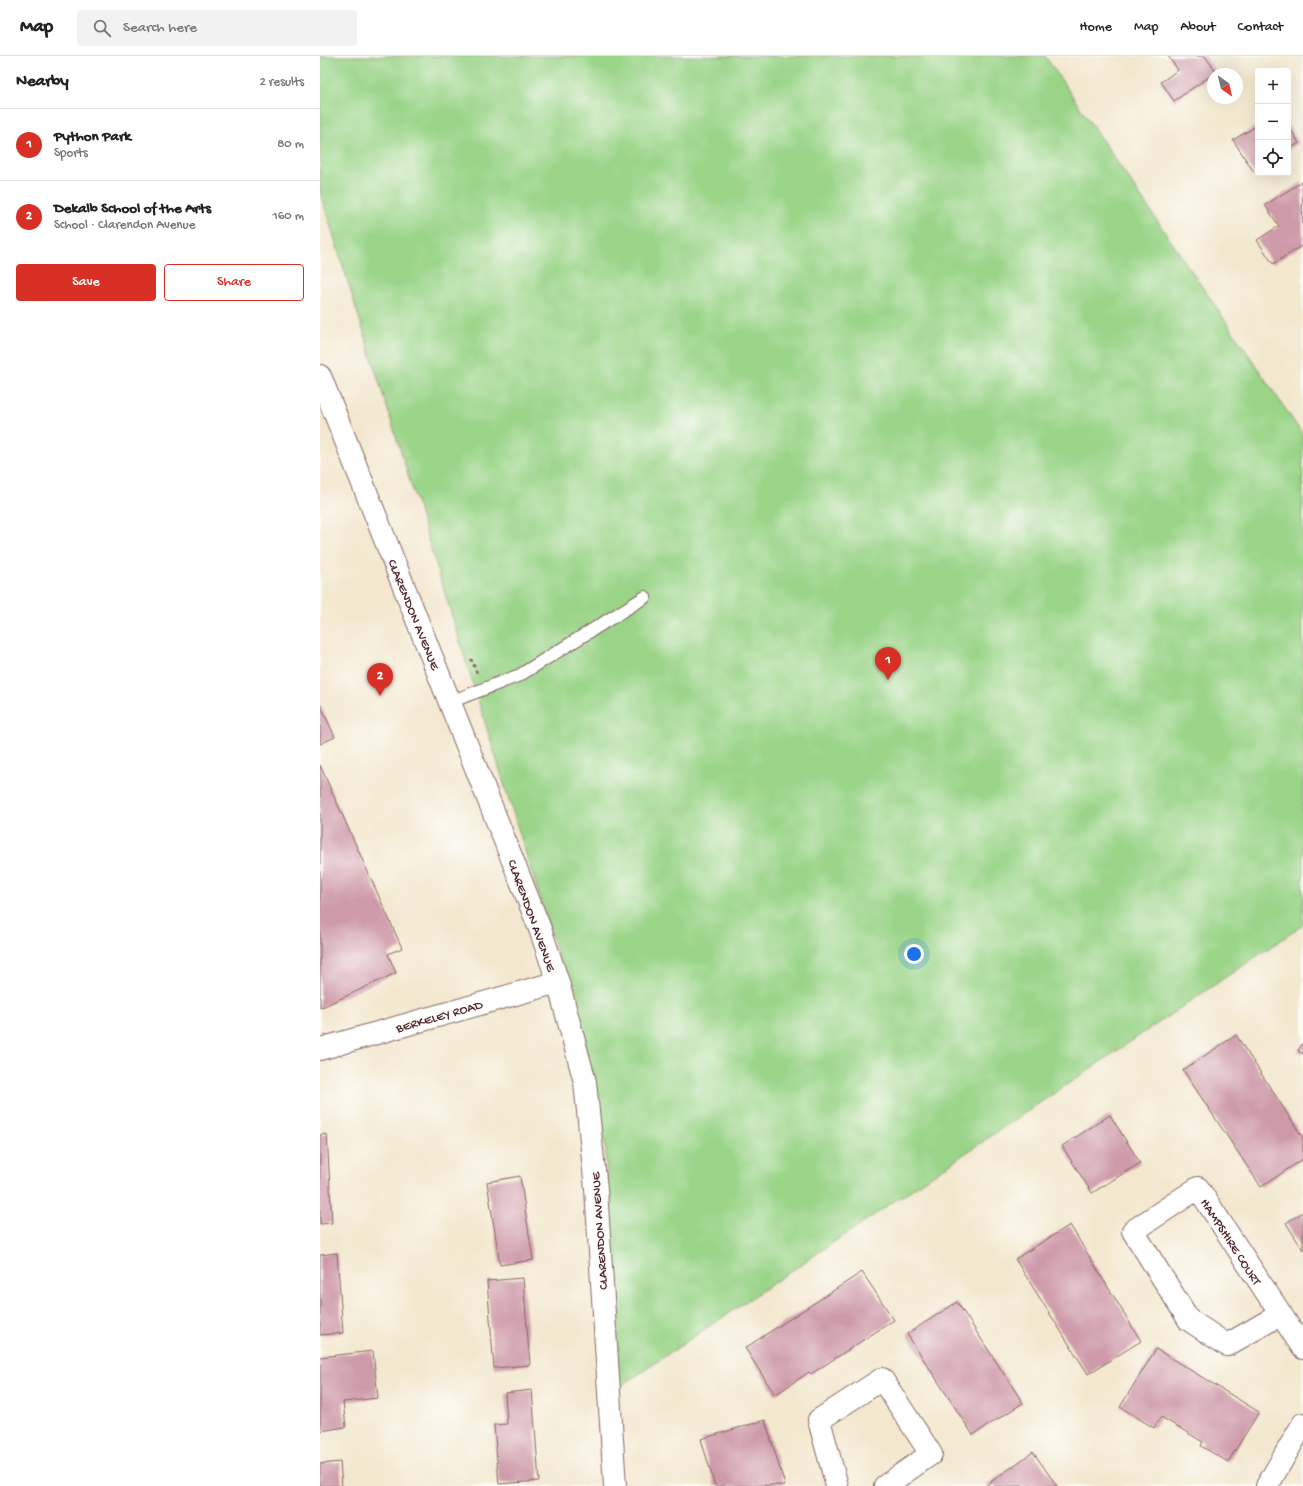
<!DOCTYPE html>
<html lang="en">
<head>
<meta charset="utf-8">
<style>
	body { margin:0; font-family:"Gochi Hand",sans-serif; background:#f2f2f2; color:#222 }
	.controls { position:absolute; right:12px; top:12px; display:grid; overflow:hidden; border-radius:4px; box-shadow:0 4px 16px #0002 }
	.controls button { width:36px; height:36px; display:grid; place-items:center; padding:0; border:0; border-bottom:1px solid #e0e0e0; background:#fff; color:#222; font:20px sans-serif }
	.compass { position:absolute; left:887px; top:12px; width:36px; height:36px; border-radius:50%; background:#fff; box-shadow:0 4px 16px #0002; rotate:146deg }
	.you { position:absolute; left:594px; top:898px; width:14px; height:14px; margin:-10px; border:3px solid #fff; border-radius:50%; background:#1a73e8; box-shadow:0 0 0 6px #1a73e833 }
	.badge { display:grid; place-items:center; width:26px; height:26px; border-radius:50%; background:#d93025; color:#fff; font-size:13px; font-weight:700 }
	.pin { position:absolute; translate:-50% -33px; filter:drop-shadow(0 1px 2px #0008) }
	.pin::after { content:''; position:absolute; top:21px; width:14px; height:12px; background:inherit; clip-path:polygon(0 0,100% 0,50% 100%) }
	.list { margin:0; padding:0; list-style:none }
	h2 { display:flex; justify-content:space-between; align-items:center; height:52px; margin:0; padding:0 16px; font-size:17px }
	h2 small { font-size:13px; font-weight:400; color:#767676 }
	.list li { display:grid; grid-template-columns:26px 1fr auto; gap:12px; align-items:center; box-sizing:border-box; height:72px; padding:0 16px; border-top:1px solid #e0e0e0 }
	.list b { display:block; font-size:15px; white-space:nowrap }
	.list p { margin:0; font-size:13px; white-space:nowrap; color:#767676 }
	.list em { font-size:13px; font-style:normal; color:#767676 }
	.actions { display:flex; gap:8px; padding:12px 16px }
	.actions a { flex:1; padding:9px 0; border:1px solid #d93025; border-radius:4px; text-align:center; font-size:14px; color:#d93025 }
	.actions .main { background:#d93025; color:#fff }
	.icon { flex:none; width:22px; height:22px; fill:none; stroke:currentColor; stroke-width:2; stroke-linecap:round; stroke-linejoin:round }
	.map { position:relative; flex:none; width:983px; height:1430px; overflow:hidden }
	header { display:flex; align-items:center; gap:24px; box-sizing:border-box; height:56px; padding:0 20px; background:#fff; border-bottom:1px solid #e0e0e0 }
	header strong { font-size:19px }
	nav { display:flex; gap:22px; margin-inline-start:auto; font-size:14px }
	.search { width:280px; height:36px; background:#f2f2f2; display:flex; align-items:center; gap:10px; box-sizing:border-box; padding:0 14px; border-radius:4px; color:#767676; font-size:15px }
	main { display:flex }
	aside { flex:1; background:#fff }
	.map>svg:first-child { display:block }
	.green { fill:#99d487; stroke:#727a59 }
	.building { fill:#ce9aa9 }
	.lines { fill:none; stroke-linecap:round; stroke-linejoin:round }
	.lane-casing { stroke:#856564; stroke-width:14 }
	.street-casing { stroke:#856564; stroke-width:24 }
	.path { stroke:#856564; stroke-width:2.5; stroke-dasharray:3 3; stroke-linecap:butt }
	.lane { stroke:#fff; stroke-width:12 }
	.street { stroke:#fff; stroke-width:22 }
	.labels { text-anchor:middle; stroke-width:3.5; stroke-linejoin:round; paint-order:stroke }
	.street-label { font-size:13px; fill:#4a1f2b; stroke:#fdfcf7 }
</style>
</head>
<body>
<header>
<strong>Map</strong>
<div class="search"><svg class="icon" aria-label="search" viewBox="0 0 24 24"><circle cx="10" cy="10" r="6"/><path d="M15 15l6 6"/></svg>Search here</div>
<nav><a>Home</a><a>Map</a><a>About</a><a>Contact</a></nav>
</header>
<main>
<aside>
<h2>Nearby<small>2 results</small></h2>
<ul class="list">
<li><span class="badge">1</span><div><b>Python Park</b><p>Sports</p></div><em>80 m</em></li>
<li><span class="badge">2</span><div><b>Dekalb School of the Arts</b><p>School · Clarendon Avenue</p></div><em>160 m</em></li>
</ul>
<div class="actions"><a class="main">Save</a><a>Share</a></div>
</aside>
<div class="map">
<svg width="983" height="1430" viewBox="0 0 983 1430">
	<rect width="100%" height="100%" fill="#fdfcf7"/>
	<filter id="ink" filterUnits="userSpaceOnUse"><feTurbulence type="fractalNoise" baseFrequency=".025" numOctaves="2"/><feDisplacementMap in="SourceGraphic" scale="8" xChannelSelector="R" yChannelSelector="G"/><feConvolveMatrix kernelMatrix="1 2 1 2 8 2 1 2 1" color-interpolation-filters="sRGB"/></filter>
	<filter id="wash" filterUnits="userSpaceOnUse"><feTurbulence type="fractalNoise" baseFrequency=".012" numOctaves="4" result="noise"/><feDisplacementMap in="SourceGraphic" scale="16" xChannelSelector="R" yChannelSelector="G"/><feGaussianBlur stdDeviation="0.9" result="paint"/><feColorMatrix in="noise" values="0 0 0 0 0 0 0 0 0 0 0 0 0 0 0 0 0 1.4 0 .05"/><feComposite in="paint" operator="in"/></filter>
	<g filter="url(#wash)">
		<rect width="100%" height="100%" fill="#f3e8cf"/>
		<!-- green -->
		<path class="green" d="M 0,0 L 725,0 L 983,379 L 983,869 L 298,1332 L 285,1087 L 257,962 L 0,136 Z"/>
		<g id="blocks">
			<!-- building -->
			<path class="building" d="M 848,0 L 885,0 L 896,16 L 854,45 L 841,26 L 858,14 Z
				M 938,69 L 938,113 L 934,116 L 913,84 Z
				M 968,69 L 979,87 L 968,94 Z
				M 982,126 L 983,189 L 953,208 L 937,184 L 959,170 L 945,149 Z
				M 0,648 L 15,681 L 0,688 Z
				M 0,709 L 82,892 L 68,898 L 76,917 L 0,952 Z
				M 916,979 L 983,1082 L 983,1103 L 941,1131 L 863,1014 Z
				M 983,987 L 983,998 L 978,995 Z
				M 790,1059 L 820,1107 L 772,1137 L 742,1090 Z
				M 7,1078 L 12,1167 L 0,1168 L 0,1079 Z
				M 200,1120 L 213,1204 L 180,1209 L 167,1126 Z
				M 983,1156 L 983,1194 L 966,1167 Z
				M 750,1169 L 821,1285 L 768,1318 L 695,1203 Z
				M 17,1197 L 23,1277 L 0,1279 L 0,1199 Z
				M 542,1216 L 574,1264 L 491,1318 L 489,1316 L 455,1339 L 425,1292 Z
				M 203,1222 L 210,1309 L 174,1312 L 167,1225 Z
				M 637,1246 L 703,1347 L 653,1379 L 587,1278 Z
				M 836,1293 L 939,1356 L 908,1406 L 881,1390 L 883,1386 L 841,1361 L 834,1372 L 800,1351 Z
				M 53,1295 L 58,1342 L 23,1346 L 26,1371 L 0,1375 L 0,1301 Z
				M 212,1334 L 219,1425 L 179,1428 L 174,1369 L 187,1368 L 185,1337 Z
				M 445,1364 L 465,1429 L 395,1430 L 381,1383 Z
				M 713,1396 L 737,1430 L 665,1430 Z
				M 20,1406 L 22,1430 L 0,1430 L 0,1408 Z"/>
		</g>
	</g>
	<g filter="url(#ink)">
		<use href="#blocks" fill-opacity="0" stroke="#856564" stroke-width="1"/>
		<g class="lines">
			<defs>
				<path id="lane" d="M 130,646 L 200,619 L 325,541"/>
				<path id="street" d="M 0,320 L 220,873 L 238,926 L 265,1026 L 276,1133 L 295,1430
					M 0,993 L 238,926
					M 961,1258 L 907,1289 L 869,1264 L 813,1175 L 878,1132 L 983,1292
					M 517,1430 L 499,1364 L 562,1323 L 611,1398 L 565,1430
					M 947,1430 L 983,1368"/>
			</defs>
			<!-- lane casing -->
			<use href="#lane" class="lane-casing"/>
			<!-- street casing -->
			<use href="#street" class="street-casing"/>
			<!-- path -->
			<path class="path" d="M 151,603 L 157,617"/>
			<!-- lane -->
			<use href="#lane" class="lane"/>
			<!-- street -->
			<use href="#street" class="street"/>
		</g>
	</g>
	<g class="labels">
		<!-- street labels -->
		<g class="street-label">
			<text transform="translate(95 558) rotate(68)" y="5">CLARENDON AVENUE</text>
			<text transform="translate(213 859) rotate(70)" y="5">CLARENDON AVENUE</text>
			<text transform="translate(119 959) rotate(-16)" y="5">BERKELEY ROAD</text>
			<text transform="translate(278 1175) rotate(-94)" y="5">CLARENDON AVENUE</text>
			<text transform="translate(912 1185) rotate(57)" y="5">HAMPSHIRE COURT</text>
		</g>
	</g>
</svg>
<div class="controls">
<button>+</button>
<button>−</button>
<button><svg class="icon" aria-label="locate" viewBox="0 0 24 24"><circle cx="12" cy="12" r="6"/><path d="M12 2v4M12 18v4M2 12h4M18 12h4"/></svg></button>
</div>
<svg class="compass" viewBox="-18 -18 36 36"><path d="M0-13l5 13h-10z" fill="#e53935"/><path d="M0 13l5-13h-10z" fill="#767676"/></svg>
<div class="you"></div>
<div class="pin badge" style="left:568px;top:624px">1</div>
<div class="pin badge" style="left:60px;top:640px">2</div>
</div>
</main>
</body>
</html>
